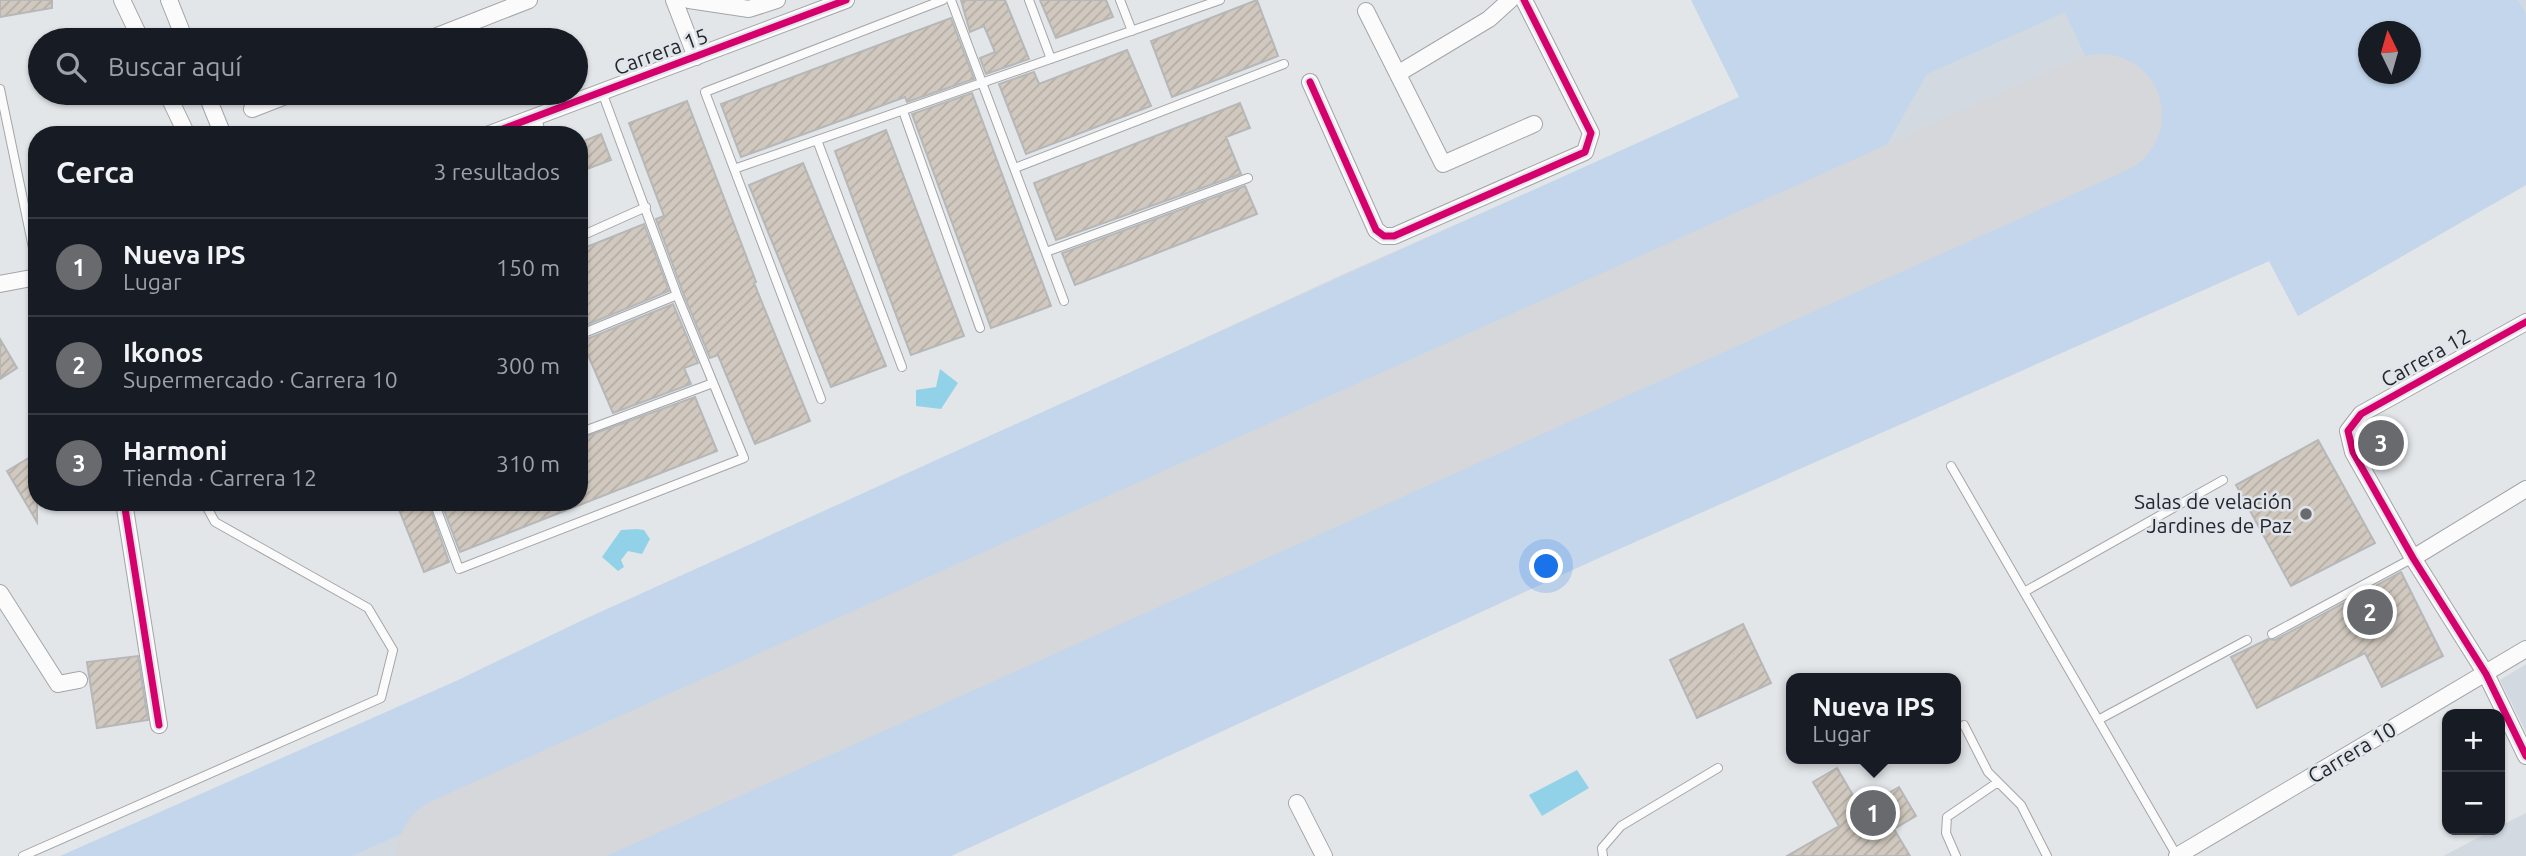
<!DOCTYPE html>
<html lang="es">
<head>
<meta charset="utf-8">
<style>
	body { margin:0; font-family:Ubuntu,sans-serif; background:#20242c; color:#f1f3f6 }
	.controls { position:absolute; right:21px; bottom:21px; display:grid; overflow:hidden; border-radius:14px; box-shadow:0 2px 5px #0004 }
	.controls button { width:63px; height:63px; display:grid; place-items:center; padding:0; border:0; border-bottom:2px solid #363941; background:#171b24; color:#f1f3f6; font:35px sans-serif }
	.compass { position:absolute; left:2358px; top:21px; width:63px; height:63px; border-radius:50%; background:#171b24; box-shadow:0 2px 5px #0004; rotate:355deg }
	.you { position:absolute; left:1547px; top:567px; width:24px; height:24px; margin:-18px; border:5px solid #fff; border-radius:50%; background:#1a73e8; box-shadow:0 0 0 10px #1a73e833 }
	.badge { display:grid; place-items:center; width:46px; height:46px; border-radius:50%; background:#686a6d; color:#fff; font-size:23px; font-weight:700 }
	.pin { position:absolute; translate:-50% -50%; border:4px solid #fff; box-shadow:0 2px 7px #0006 }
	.popup { position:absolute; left:1786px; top:673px; width:175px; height:91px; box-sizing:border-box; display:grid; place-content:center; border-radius:14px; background:#171b24; filter:drop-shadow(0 2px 5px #0005); font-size:23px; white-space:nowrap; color:#9ea1a6 }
	.popup b { font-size:26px; color:#f1f3f6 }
	.popup::after { content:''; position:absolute; left:50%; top:100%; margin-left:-14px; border:14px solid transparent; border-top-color:#171b24 }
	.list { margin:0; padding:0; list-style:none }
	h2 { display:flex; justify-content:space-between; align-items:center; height:91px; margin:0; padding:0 28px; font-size:30px }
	h2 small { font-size:23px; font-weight:400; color:#9ea1a6 }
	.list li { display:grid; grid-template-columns:46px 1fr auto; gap:21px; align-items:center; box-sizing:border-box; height:98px; padding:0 28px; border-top:2px solid #363941 }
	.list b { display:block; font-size:26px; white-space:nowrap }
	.list p { margin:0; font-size:23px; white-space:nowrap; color:#9ea1a6 }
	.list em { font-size:23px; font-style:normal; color:#9ea1a6 }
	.icon { flex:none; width:38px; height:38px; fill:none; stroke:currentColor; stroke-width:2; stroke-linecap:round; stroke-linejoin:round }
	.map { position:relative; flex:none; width:2526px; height:856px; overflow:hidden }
	.search { position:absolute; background:#171b24; box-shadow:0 2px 5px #0004; left:28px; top:28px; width:560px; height:77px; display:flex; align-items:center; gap:18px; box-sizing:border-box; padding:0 24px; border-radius:38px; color:#9ea1a6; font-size:26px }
	.panel { position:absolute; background:#171b24; box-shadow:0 2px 5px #0004; left:28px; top:126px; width:560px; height:385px; border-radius:28px }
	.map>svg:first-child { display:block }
	.built { fill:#d2d9e0; fill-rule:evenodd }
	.green { fill:#c3d6eb; fill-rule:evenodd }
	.water { fill:#92d2e8 }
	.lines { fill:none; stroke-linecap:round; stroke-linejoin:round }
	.runway { stroke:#d6d7da; stroke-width:122 }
	.building { fill:url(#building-hatch); stroke:#b6b7b8; stroke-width:2 }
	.service-casing { stroke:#a3a5a8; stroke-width:10 }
	.minor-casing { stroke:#a3a5a8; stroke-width:18 }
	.service { stroke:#fbfbfc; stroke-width:8 }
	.minor { stroke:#fbfbfc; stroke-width:16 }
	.cycleway-casing { stroke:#e0e5ec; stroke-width:11 }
	.cycleway { stroke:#d6006c; stroke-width:7 }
	.poi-dot { fill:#686a6d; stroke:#e0e5ec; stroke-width:2.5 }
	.labels { text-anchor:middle; stroke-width:5; stroke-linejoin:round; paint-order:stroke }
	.street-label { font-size:21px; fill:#25272a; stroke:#e0e5ec }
	.poi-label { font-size:21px; fill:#25272a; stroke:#e0e5ec; text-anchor:end }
</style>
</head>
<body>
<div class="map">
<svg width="2526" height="856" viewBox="0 0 2526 856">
	<defs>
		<pattern id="building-hatch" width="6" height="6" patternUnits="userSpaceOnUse" patternTransform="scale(1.75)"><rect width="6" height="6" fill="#d1c9bf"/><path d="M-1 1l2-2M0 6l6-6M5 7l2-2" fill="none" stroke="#b3ada4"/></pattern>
	</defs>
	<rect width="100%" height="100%" fill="#e3e6e9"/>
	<!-- built -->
	<path class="built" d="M 1942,0 L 2526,0 L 2526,185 L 2298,316 L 2269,261 L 1592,561 L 951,856 L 63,856 L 457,682 L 1348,272 L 1674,128 ZM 2368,32 L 2410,32 L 2410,74 L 2368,74 Z
		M 2526,664 L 2526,732 L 2500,680 Z
		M 2526,813 L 2526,856 L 2443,856 L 2493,830 L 2500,830 L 2500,826 Z"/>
	<!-- green -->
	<path class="green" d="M 1691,0 L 2518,0 L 2526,14 L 2526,185 L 2298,316 L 2269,261 L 1592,561 L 951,856 L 598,856 L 2131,156 L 2065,12 L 1927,74 L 1873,169 L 352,856 L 60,856 L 456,681 L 587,618 L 1739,97 ZM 2368,32 L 2410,32 L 2410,74 L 2368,74 Z"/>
	<!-- water -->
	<path class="water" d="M 940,369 L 958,383 L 956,386 L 941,409 L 916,406 L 916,390 L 936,387 Z
		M 637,529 L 644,530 L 650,539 L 642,554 L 628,551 L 621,560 L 624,567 L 618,571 L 602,557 L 621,530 Z
		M 1577,770 L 1589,788 L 1542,816 L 1529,795 Z"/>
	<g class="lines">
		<!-- runway -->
		<path class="runway" d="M 458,856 L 2101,115"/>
	</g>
	<!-- building -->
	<path class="building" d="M 0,0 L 52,0 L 52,8 L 0,17 Z
		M 961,0 L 1005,0 L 1029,59 L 986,74 L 980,58 L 995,52 L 984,26 L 970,32 Z
		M 1040,0 L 1106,0 L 1113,17 L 1056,38 Z
		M 1257,0 L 1278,56 L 1172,97 L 1151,41 Z
		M 951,18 L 974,79 L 907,102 L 905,97 L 741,157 L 721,104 Z
		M 1127,50 L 1151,106 L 1026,154 L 999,84 L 1034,72 L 1039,84 Z
		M 972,93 L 1051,306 L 991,328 L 912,114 Z
		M 687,101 L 756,282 L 754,283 L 810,421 L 755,444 L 718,355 L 710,358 L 683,293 L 656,219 L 664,216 L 629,123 Z
		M 1240,103 L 1250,128 L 1226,137 L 1241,174 L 1056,240 L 1034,183 Z
		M 886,130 L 964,336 L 911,355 L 835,151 Z
		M 601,134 L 611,160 L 579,172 L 579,143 Z
		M 803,163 L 886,366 L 831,387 L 749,185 Z
		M 1245,186 L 1257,214 L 1075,285 L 1062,253 Z
		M 644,224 L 669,291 L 579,328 L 579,250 Z
		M 673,304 L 698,363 L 684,368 L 691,384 L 613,413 L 582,341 Z
		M 0,339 L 17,368 L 0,379 Z
		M 695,397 L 717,451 L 460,552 L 441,502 L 579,502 L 579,439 Z
		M 2318,440 L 2375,543 L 2291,586 L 2236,485 Z
		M 37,453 L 37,522 L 7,471 Z
		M 396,502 L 428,502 L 449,562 L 424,572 Z
		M 2401,572 L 2443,656 L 2382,687 L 2365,653 L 2257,708 L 2231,657 L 2268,639 L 2275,640 Z
		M 1743,624 L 1771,683 L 1697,718 L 1670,660 Z
		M 138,656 L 148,720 L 97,728 L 87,662 Z
		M 1837,768 L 1861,809 L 1899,787 L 1916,816 L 1894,829 L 1910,856 L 1787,856 L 1839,826 L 1813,782 Z"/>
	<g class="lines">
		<defs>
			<path id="service" d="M 951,0 L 1064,301
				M 1029,0 L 1051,59
				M 1120,0 L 1132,31
				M 0,89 L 37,267
				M 903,111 L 980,328
				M 536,116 L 542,135
				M 817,140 L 902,367
				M 1015,168 L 1284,64
				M 734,169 L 1220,0
				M 579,237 L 646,207
				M 1046,252 L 1248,178
				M 579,335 L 677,295
				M 821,399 L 705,92 L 943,0
				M 579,433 L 713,383
				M 1951,466 L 2177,856
				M 434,502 L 459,569 L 744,458 L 677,295 L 602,92
				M 2024,592 L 2223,480
				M 2272,634 L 2413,558
				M 2098,720 L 2247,640
				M 1964,725 L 1988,772 L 2021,805 L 2047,856
				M 23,856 L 381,698 L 393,650 L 368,608 L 215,522 L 204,502
				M 1603,856 L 1602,848 L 1621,826 L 1718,768
				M 1956,856 L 1946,833 L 1947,817 L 1998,782"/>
			<path id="minor" d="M 122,0 L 141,40
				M 169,0 L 185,40
				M 674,0 L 696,57
				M 689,0 L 749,9 L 777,0
				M 1366,11 L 1443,164 L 1534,124
				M 427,40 L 529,0
				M 1399,73 L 1489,19 L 1510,0
				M 1310,82 L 1376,230 L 1384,236 L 1394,236 L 1585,152 L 1591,133 L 1524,0
				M 167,93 L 187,135
				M 206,93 L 223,135
				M 252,109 L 293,93
				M 487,135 L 846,0
				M 0,284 L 37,277
				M 2526,322 L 2361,414 L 2348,431 L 2353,452 L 2413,558 L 2486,674 L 2526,756
				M 124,502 L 159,725
				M 2413,558 L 2526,489
				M 0,593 L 58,684 L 79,680
				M 1297,803 L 1324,856
				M 2177,856 L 2526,649"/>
		</defs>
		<!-- service casing -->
		<use href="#service" class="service-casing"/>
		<!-- minor casing -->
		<use href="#minor" class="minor-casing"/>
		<!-- service -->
		<use href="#service" class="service"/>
		<!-- minor -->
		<use href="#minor" class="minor"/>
		<defs>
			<path id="cycleway" d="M 1310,82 L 1376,230 L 1384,236 L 1394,236 L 1585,152 L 1591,133 L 1524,0
				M 487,135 L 846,0
				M 2526,322 L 2361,414 L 2348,431 L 2353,452 L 2413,558 L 2486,674 L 2526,756
				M 124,502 L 159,725"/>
		</defs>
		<!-- cycleway casing -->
		<use href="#cycleway" class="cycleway-casing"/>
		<!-- cycleway -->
		<use href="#cycleway" class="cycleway"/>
	</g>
	<!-- markers -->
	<circle class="poi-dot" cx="2306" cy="514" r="7"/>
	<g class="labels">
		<!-- street labels -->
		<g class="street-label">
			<text transform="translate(661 52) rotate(-20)" y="7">Carrera 15</text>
			<text transform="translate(2426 358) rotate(-29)" y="7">Carrera 12</text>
			<text transform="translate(2352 753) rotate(-31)" y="7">Carrera 10</text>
		</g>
		<!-- poi labels -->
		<g class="poi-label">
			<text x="2292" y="509">Salas de velación<tspan x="2292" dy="24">Jardines de Paz</tspan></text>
		</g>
	</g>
</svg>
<div class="controls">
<button>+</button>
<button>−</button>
</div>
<svg class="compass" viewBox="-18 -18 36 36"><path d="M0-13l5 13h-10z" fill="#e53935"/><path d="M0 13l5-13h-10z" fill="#9ea1a6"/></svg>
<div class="you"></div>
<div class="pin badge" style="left:1873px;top:813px">1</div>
<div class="popup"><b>Nueva IPS</b>Lugar</div>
<div class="pin badge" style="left:2370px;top:612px">2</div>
<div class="pin badge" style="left:2381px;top:443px">3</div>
<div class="search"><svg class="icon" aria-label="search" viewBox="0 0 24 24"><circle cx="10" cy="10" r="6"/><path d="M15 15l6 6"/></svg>Buscar aquí</div>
<section class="panel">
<h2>Cerca<small>3 resultados</small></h2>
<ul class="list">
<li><span class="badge">1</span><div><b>Nueva IPS</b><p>Lugar</p></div><em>150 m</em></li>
<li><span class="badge">2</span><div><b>Ikonos</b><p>Supermercado · Carrera 10</p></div><em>300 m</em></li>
<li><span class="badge">3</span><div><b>Harmoni</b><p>Tienda · Carrera 12</p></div><em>310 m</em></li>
</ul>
</section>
</div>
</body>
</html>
